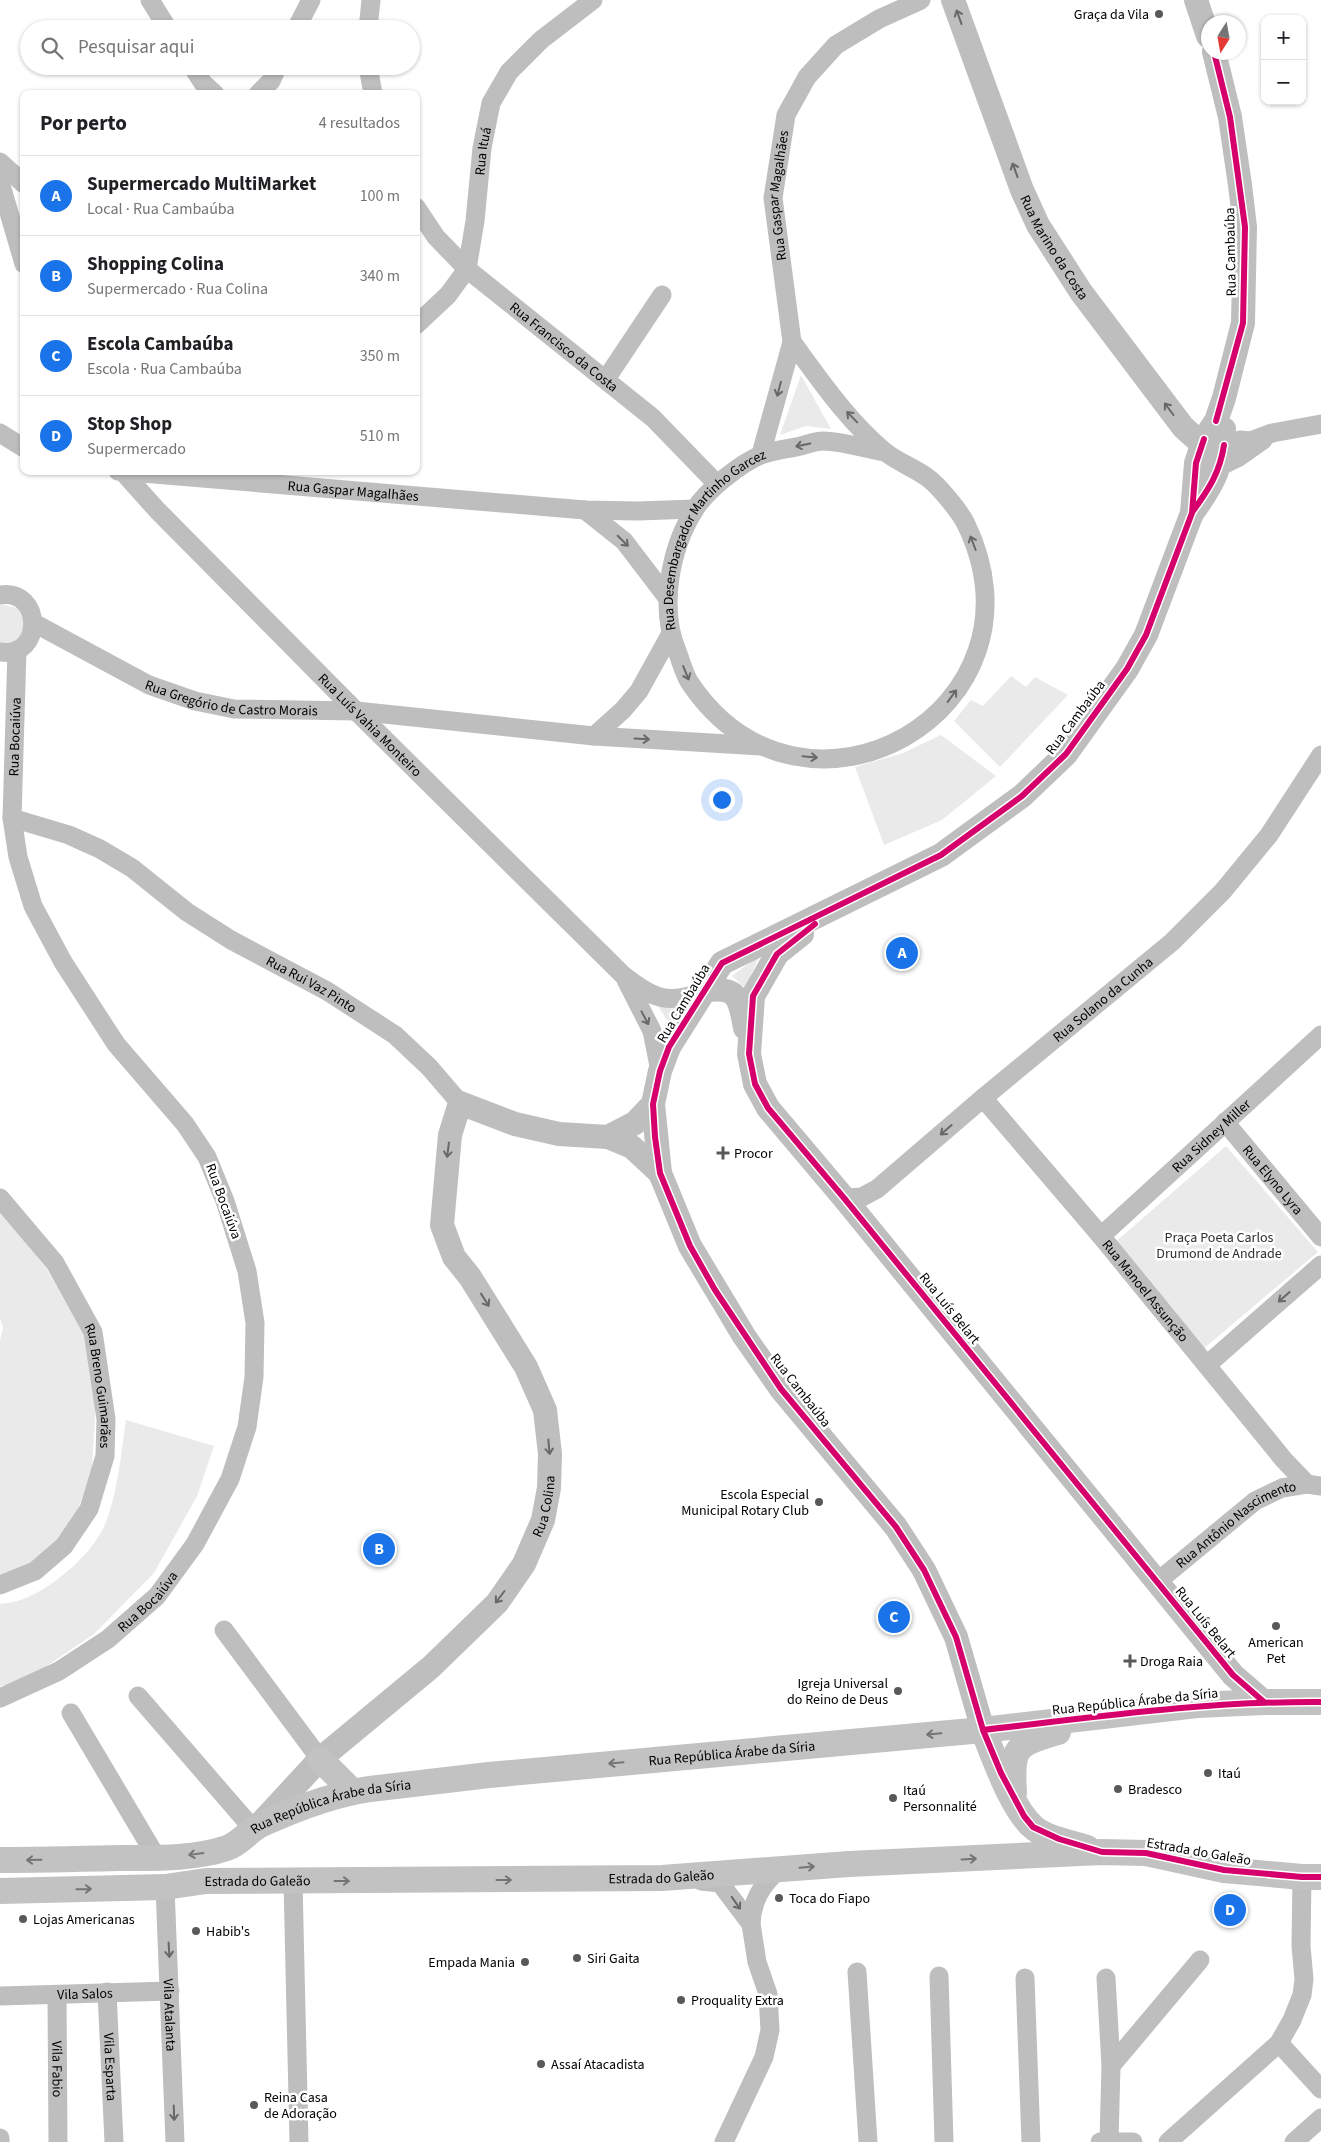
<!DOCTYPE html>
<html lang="pt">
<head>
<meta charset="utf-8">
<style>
	body { margin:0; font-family:"Source Sans 3",sans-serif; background:#f6f6f6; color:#202124 }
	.controls { position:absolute; right:15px; top:15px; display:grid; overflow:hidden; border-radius:10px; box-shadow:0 1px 4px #0004 }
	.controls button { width:45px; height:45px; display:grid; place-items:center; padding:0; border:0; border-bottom:1px solid #e0e0e0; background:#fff; color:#202124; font:25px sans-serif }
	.compass { position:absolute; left:1201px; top:15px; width:45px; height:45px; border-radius:50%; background:#fff; box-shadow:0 1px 4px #0004; rotate:191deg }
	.you { position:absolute; left:721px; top:799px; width:18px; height:18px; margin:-12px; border:4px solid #fff; border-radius:50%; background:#1a73e8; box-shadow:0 0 0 8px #1a73e833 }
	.badge { display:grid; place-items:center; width:32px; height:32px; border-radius:50%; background:#1a73e8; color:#fff; font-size:16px; font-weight:700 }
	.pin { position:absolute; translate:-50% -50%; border:2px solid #fff; box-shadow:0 1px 5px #0006 }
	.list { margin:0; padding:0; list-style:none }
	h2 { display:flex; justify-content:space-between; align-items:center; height:65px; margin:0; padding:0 20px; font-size:21px }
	h2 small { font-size:16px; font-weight:400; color:#757577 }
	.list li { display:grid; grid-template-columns:32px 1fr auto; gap:15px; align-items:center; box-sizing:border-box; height:80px; padding:0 20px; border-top:1px solid #e0e0e0 }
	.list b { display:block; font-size:19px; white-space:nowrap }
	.list p { margin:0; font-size:16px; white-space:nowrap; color:#757577 }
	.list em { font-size:16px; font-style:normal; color:#757577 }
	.icon { flex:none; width:28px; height:28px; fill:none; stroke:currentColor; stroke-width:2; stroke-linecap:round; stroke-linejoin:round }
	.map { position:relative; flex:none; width:1321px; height:2142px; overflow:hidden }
	.search { position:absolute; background:#fff; box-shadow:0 1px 4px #0004; left:20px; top:20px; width:400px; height:55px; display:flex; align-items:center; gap:12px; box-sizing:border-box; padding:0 18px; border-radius:28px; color:#757577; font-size:19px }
	.panel { position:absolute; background:#fff; box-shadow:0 1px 4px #0004; left:20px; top:90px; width:400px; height:385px; border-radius:10px }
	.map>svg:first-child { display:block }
	.green { fill:#eaeaea }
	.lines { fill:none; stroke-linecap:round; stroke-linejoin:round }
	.minor { stroke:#bebebe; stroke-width:19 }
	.tertiary { stroke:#bebebe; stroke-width:24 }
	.secondary { stroke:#c2c2c2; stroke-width:26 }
	.cycleway-casing { stroke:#fff; stroke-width:9 }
	.cycleway { stroke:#d6006c; stroke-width:6 }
	.oneway { stroke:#686868 }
	.oneway2 { stroke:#747474 }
	.poi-dot { fill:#595959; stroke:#fff; stroke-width:2 }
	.labels { text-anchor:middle; stroke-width:5; stroke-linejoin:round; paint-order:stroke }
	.poi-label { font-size:14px; fill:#000; stroke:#fff; text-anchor:start }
	.street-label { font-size:14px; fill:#000; stroke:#fff }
	.park-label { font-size:14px; fill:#303030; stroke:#fff }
</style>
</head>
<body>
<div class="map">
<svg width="1321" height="2142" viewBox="0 0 1321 2142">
	<rect width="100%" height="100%" fill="#fff"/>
	<!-- green -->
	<path class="green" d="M 801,375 L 831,429 L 806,426 L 780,435 Z
		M 3,605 L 18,608 L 26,622 L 17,642 L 0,644 L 0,606 Z
		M 1011,676 L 1026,687 L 1035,677 L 1068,695 L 1000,767 L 954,721 L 971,700 L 983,706 Z
		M 941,735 L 996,776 L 942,820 L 884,845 L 855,767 L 903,753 Z
		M 760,955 L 745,988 L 732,976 Z
		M 658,1006 L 678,1006 L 670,1025 Z
		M 1226,1146 L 1318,1252 L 1202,1350 L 1113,1244 Z
		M 0,1211 L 46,1268 L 84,1334 L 96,1401 L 92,1469 L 74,1521 L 49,1552 L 12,1574 L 0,1574 L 0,1340 L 3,1328 L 0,1318 Z
		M 126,1420 L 214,1446 L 197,1496 L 154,1573 L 94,1634 L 23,1682 L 0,1686 L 0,1604 C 7,1603 16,1602 23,1599 C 53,1588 94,1553 106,1522 C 118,1490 121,1454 126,1420 Z"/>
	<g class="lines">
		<!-- minor -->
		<g class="minor">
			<path d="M 150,0 L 168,29"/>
			<path d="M 296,29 L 311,0"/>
			<path d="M 368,29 L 371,0"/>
			<path d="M 192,66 L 203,83 L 215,94"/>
			<path d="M 368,66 L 373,94"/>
			<path d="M 258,94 L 271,81 L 278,66"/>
			<path d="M 0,162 L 24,184"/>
			<path d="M 0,182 L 24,264"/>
			<path id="s1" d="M 416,207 L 436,237 L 467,269 L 653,418 L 717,484"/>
			<path id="s2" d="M 416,325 L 448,295 L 467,269 L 475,221 L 482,148 L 491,103 L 509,72 L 541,40 L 593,0"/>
			<path id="s3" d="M 792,342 C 820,380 848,421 884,451 C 897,462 915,468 928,478 C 939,486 959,511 965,522 C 1058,710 804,853 690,683 C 684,674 681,661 677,651 C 659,608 670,548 695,509 C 707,490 741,463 761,455 C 773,450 788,449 801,446 C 808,444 816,441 823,441 C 841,441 867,449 885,452"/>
			<path d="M 606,379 L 662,295"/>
			<path d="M 0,433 L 24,448"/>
			<path d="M 1224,445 L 1240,440 L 1251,441 L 1272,433 L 1321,424"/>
			<path id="s4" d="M 761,454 L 792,342 L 773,198 L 786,115 L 807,77 L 836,45 L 879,19 L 921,0"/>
			<path d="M 1221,466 L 1239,457 L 1263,440"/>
			<path id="s5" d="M 118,471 L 585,510 L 638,511 L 695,509"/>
			<path id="s6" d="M 122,471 L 157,510 L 356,711 L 623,975 C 652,998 668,1006 704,991"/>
			<path d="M 585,510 L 624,541 L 666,596"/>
			<path d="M 0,595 C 43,588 44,659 0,652"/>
			<path id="s7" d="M 34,623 L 149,685 L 195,701 L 234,709 L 356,711 L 594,736 L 761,746"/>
			<path d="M 594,736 L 623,710 L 639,691 L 670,635"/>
			<path id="s8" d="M 12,818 L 69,835 L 100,849 L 132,868 L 187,912 L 231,940 L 327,991 L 395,1035 L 429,1067 L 460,1103"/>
			<path d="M 626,980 L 652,1031 L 660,1071"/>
			<path id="s9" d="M 983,1098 L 1101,1236 L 1284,1460 L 1307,1484"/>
			<path id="s10" d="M 1225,1122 L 1321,1237"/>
			<path id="s11" d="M 0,1198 L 55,1263 L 93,1332 L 106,1419 L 105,1456 L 89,1509 L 64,1546 L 35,1571 L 0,1585"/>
			<path id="s12" d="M 844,1198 L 862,1197 L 877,1189 L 983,1098 L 1172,942 L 1223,891 L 1269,835 L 1321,755"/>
			<path id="s13" d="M 1101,1236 L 1321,1035"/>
			<path d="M 1207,1365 L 1321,1265"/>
			<path id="s14" d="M 1157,1582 L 1255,1501 L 1282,1488 L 1307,1484 L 1321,1486"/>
			<path d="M 224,1630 L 320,1759"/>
			<path d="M 138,1696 L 254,1830"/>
			<path id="s15" d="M 0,1698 L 59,1671 L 108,1639 L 157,1596 L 195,1544 L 230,1479 L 247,1427 L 254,1377 L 255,1323 L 247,1271 L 225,1201 L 207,1157 L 185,1124 L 116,1044 L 63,962 L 33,906 L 18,857 L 12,818 L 17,650"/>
			<path d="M 71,1713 L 157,1858"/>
			<path d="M 293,1881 L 299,2142"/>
			<path d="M 701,1881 L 720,1883 L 751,1924 C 752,1901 761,1886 778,1870"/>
			<path id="s16" d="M 165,1887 L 175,2142"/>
			<path d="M 857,1972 L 868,2142"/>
			<path d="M 939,1976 L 944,2142"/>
			<path d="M 1025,1978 L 1031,2142"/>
			<path d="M 1106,1978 L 1111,2066 L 1109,2141"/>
			<path id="s17" d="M 107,1992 L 114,2142"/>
			<path id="s18" d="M 57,1995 L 58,2142"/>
			<path id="s19" d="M 0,1996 L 170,1991"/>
			<path d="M 1279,2043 L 1321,2089"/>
			<path d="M 1111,2066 L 1200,1960"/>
			<path d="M 0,2138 L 0,2142"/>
			<path d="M 724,2142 L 764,2057 L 770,2030 L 768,1994 L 757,1962 L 751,1924"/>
			<path d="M 1100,2142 L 1133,2142"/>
			<path d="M 1168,2142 L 1279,2043 L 1292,2020 L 1302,1995 L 1304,1979 L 1301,1946 L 1302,1877"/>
			<path d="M 1294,2142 L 1321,2118"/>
		</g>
		<!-- tertiary -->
		<g class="tertiary">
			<path id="s20" d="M 953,0 L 1022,190 L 1038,225 L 1081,292 L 1183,427 L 1194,437 L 1224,445"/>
			<path d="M 1196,0 L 1208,36"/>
			<path d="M 1193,512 C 1214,483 1223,466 1224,429"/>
			<path d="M 802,934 L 777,954 L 753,996 L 749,1054 L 755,1084 L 768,1108 L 844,1198 L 1233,1675 L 1264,1702"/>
			<path d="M 704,991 C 738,985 740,999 745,1028"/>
			<path d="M 608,1137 L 635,1123 L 653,1104"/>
			<path d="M 983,1730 L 956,1637 L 924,1570 L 896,1527 L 781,1389 L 744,1336 L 690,1246 L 660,1173 L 653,1104 L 660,1071 L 669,1047 L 722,963 L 941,855 L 1022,796 L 1066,754 L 1127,669 L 1146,635 L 1192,513 L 1196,463 L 1204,439 L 1216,421 L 1224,398 L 1243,323 L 1245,227 L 1240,185 L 1230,117 L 1214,52"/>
			<path id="s21" d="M 259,1825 L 320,1759 L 431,1667 L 497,1603 L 524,1564 L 543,1520 L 549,1488 L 550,1454 L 545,1410 L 526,1367 L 470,1277 L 454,1257 L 442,1225 L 450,1135 L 460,1103 L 515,1124 L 559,1134 L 608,1137 L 632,1147 L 660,1173"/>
		</g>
		<!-- secondary -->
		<g class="secondary">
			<path d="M 983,1730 C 994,1756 1011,1808 1033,1827 C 1046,1839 1070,1842 1087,1848"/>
			<path d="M 320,1759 L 352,1791"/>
			<path d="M 1014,1793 C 1011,1746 1015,1745 1058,1732"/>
			<path id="s22" d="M 0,1860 C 41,1860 81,1859 122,1858 C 156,1858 194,1859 227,1848 C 241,1843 249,1830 262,1824 C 295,1809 333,1794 370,1789 L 489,1775 L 983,1730 L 1197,1705 L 1264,1702 L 1321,1702"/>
			<path id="s23" d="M 0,1891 L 165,1887 L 206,1881 L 662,1878 L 849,1864 L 1102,1852 L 1146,1853 L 1224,1870 L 1302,1877 L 1321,1877"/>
		</g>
		<defs>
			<path id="cycleway" d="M 1214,52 L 1230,117 L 1245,227 L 1243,323 L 1216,421
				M 1204,439 L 1196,463 L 1192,513 L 1146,635 L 1127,669 L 1066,754 L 1022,796 L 941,855 L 722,963 L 669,1047 L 660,1071 L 653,1104 L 655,1137 L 660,1173 L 690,1246 L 715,1290 L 781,1389 L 896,1527 L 924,1570 L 956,1637 L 983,1730 L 1001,1773 L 1024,1816 L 1033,1827 L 1059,1839 L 1102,1852 L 1146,1853 L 1224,1870 L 1302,1877 L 1321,1877
				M 1193,511 C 1209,489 1220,472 1224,445
				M 815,924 L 777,954 L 753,996 L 749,1054 L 755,1084 L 768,1108 L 844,1198 L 1233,1675 L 1264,1702
				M 983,1730 C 1096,1717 1207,1701 1321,1702"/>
		</defs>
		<!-- cycleway casing -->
		<use href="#cycleway" class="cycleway-casing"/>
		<!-- cycleway -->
		<use href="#cycleway" class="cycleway"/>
	</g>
	<!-- one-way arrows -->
	<defs><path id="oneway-shaft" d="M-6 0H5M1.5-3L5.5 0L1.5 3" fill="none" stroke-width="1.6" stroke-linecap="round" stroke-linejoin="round" transform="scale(1.25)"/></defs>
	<g class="oneway">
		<use href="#oneway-shaft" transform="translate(959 17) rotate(-110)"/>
		<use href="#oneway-shaft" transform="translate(1015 170) rotate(-110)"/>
		<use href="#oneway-shaft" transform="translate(779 389) rotate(105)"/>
		<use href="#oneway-shaft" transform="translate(1169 409) rotate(-127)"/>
		<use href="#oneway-shaft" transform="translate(852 417) rotate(-134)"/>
		<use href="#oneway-shaft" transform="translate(803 445) rotate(168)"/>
		<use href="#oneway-shaft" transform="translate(623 541) rotate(45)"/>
		<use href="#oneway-shaft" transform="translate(973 543) rotate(-111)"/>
		<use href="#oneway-shaft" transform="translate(686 673) rotate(68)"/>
		<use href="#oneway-shaft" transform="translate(952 696) rotate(-54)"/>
		<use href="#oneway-shaft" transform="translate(642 739) rotate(3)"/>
		<use href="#oneway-shaft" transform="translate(810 757) rotate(5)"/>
		<use href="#oneway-shaft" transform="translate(645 1018) rotate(62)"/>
		<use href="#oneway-shaft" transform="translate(946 1130) rotate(139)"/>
		<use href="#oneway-shaft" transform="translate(448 1150) rotate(97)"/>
		<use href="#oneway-shaft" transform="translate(1284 1297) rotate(139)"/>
		<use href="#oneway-shaft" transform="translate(485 1300) rotate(58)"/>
		<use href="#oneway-shaft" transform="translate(549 1447) rotate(85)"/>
		<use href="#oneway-shaft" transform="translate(500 1597) rotate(127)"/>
		<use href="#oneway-shaft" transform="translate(736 1903) rotate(55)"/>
		<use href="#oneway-shaft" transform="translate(169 1950) rotate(87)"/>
		<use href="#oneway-shaft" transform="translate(174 2113) rotate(88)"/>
	</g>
	<g class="oneway2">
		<use href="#oneway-shaft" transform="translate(934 1734) rotate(175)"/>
		<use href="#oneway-shaft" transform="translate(616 1763) rotate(175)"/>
		<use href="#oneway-shaft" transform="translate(196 1854) rotate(172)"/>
		<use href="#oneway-shaft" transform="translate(969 1859) rotate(-3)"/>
		<use href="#oneway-shaft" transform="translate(34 1860) rotate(179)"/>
		<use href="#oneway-shaft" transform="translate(807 1867) rotate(-5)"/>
		<use href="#oneway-shaft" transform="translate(504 1880)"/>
		<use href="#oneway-shaft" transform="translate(342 1881)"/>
		<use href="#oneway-shaft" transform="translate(84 1889) rotate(-1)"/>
	</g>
	<!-- markers -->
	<g class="poi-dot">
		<circle cx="1159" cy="14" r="5"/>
		<path d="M720.5 1145.5h5v5h5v5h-5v5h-5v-5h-5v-5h5z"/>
		<circle cx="819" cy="1502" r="5"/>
		<circle cx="1276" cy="1626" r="5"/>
		<path d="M1127.5 1653.5h5v5h5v5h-5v5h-5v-5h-5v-5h5z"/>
		<circle cx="898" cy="1691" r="5"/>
		<circle cx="1208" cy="1773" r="5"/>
		<circle cx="1118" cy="1789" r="5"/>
		<circle cx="893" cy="1798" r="5"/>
		<circle cx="779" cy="1898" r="5"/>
		<circle cx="23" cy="1919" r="5"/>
		<circle cx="196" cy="1931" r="5"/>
		<circle cx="577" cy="1958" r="5"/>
		<circle cx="525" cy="1962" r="5"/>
		<circle cx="681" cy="2000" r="5"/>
		<circle cx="541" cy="2064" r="5"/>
		<circle cx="254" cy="2105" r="5"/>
	</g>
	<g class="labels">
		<!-- poi labels -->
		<g class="poi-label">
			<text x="1149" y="19" text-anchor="end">Graça da Vila</text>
			<text x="734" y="1158">Procor</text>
			<text x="809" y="1499" text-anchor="end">Escola Especial<tspan x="809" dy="16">Municipal Rotary Club</tspan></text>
			<text x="1276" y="1647" text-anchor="middle">American<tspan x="1276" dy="16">Pet</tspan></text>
			<text x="1140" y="1666">Droga Raia</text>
			<text x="888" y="1688" text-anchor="end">Igreja Universal<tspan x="888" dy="16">do Reino de Deus</tspan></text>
			<text x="1218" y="1778">Itaú</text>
			<text x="1128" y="1794">Bradesco</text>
			<text x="903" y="1795">Itaú<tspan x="903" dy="16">Personnalité</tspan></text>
			<text x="789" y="1903">Toca do Fiapo</text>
			<text x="33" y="1924">Lojas Americanas</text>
			<text x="206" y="1936">Habib's</text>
			<text x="587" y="1963">Siri Gaita</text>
			<text x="515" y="1967" text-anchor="end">Empada Mania</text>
			<text x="691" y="2005">Proquality Extra</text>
			<text x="551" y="2069">Assaí Atacadista</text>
			<text x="264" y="2102">Reina Casa<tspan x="264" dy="16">de Adoração</tspan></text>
		</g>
		<!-- street labels -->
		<g class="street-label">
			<text dy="5" stroke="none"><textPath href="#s2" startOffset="195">Rua Ituá</textPath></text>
			<text dy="5" stroke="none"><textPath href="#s4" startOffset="264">Rua Gaspar Magalhães</textPath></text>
			<text dy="5" stroke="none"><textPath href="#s20" startOffset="268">Rua Marino da Costa</textPath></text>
			<text transform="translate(1230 252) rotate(-91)" y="5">Rua Cambaúba</text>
			<text dy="5" stroke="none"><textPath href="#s1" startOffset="205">Rua Francisco da Costa</textPath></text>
			<text dy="5" stroke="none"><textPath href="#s5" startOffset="236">Rua Gaspar Magalhães</textPath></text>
			<text dy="5" stroke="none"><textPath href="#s3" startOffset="910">Rua Desembargador Martinho Garcez</textPath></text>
			<text dy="5" stroke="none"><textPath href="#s7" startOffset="215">Rua Gregório de Castro Morais</textPath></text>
			<text transform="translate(1075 717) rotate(-53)" y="5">Rua Cambaúba</text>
			<text dy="5" stroke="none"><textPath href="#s6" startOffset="355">Rua Luís Vahia Monteiro</textPath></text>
			<text dy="5" stroke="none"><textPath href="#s15" startOffset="1138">Rua Bocaiúva</textPath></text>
			<text dy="5" stroke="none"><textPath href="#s8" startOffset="345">Rua Rui Vaz Pinto</textPath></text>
			<text dy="5" stroke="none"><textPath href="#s12" startOffset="330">Rua Solano da Cunha</textPath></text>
			<text transform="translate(683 1003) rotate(-59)" y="5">Rua Cambaúba</text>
			<text dy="5" stroke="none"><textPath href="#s13" startOffset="149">Rua Sidney Miller</textPath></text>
			<text dy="5" stroke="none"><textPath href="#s10" startOffset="75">Rua Elyno Lyra</textPath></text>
			<text transform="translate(224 1201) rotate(70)" y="5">Rua Bocaiúva</text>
			<text dy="5" stroke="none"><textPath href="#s9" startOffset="252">Rua Manoel Assunção</textPath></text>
			<text transform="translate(950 1308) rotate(51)" y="5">Rua Luís Belart</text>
			<text dy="5" stroke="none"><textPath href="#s11" startOffset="218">Rua Breno Guimarães</textPath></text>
			<text transform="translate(801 1390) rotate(52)" y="5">Rua Cambaúba</text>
			<text dy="5" stroke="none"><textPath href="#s21" startOffset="435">Rua Colina</textPath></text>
			<text dy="5" stroke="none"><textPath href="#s14" startOffset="99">Rua Antônio Nascimento</textPath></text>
			<text dy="5" stroke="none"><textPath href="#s15" startOffset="178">Rua Bocaiúva</textPath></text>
			<text transform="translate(1206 1622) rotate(51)" y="5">Rua Luís Belart</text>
			<text transform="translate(1135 1701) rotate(-6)" y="5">Rua República Árabe da Síria</text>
			<text dy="5" stroke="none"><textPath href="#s22" startOffset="748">Rua República Árabe da Síria</textPath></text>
			<text dy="5" stroke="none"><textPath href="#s22" startOffset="342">Rua República Árabe da Síria</textPath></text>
			<text transform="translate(1199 1851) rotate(10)" y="5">Estrada do Galeão</text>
			<text dy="5" stroke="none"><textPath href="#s23" startOffset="662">Estrada do Galeão</textPath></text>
			<text dy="5" stroke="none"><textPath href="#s23" startOffset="258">Estrada do Galeão</textPath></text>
			<text dy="5" stroke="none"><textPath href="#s19" startOffset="85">Vila Salos</textPath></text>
			<text dy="5" stroke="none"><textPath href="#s16" startOffset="128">Vila Atalanta</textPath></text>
			<text dy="5" stroke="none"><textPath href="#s17" startOffset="75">Vila Esparta</textPath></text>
			<text dy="5" stroke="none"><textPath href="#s18" startOffset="74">Vila Fabio</textPath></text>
		</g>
		<!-- park labels -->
		<g class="park-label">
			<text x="1219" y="1242">Praça Poeta Carlos<tspan x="1219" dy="16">Drumond de Andrade</tspan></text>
		</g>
	</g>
</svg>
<div class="controls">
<button>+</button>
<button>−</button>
</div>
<svg class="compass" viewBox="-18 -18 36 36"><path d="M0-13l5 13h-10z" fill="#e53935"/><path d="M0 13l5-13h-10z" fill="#757577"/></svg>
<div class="you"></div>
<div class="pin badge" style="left:902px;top:953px">A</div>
<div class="pin badge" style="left:379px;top:1549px">B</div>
<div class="pin badge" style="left:894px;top:1617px">C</div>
<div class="pin badge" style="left:1230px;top:1910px">D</div>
<div class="search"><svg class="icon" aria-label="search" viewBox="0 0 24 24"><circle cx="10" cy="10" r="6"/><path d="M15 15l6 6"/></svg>Pesquisar aqui</div>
<section class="panel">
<h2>Por perto<small>4 resultados</small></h2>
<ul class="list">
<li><span class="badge">A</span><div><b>Supermercado MultiMarket</b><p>Local · Rua Cambaúba</p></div><em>100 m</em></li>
<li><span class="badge">B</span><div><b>Shopping Colina</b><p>Supermercado · Rua Colina</p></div><em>340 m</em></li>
<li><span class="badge">C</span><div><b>Escola Cambaúba</b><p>Escola · Rua Cambaúba</p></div><em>350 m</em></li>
<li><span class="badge">D</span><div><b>Stop Shop</b><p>Supermercado</p></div><em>510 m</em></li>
</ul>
</section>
</div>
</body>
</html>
